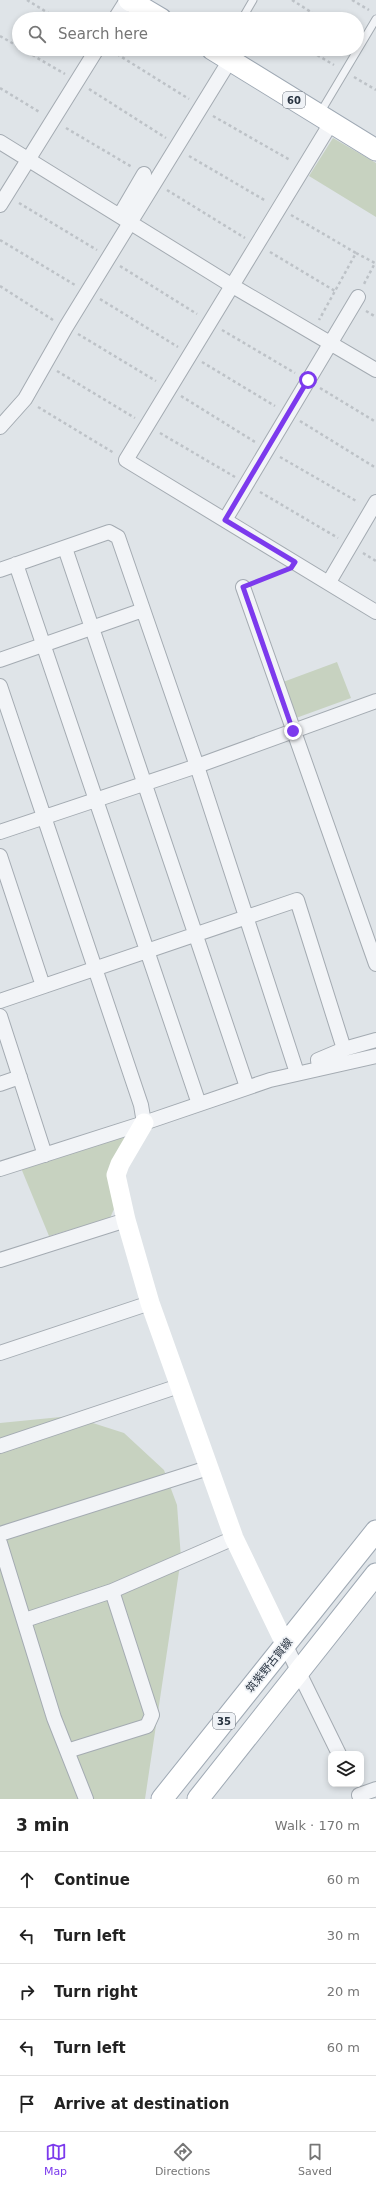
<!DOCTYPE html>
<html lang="en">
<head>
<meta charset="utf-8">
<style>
	body { margin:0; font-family:"DejaVu Sans","Noto Sans JP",sans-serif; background:#f6f6f6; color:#222 }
	.controls { position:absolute; right:12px; bottom:12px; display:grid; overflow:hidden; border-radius:8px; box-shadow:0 2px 6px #0003 }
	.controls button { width:36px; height:36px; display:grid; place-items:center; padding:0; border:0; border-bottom:1px solid #e0e0e0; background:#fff; color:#222; font:20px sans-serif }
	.stop { position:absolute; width:12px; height:12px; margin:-9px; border:3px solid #7c3aed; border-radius:50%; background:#fff }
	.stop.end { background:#7c3aed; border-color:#fff; box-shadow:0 1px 4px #0008 }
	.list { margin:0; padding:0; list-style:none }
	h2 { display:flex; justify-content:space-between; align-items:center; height:52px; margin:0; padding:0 16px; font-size:17px }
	h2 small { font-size:13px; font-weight:400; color:#767676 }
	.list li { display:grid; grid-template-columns:26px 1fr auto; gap:12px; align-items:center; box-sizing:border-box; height:56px; padding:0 16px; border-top:1px solid #e0e0e0 }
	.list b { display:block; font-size:15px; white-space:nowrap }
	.list em { font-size:13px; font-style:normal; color:#767676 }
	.icon { flex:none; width:22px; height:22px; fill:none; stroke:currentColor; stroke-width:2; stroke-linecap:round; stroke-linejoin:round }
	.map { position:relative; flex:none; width:376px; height:1799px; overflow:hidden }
	.search { position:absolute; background:#fff; box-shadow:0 2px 6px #0003; left:12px; right:12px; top:12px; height:44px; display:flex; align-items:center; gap:10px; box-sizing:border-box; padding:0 14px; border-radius:22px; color:#767676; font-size:15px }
	.sheet { height:332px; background:#fff }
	nav { display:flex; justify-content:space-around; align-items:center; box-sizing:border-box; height:56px; border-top:1px solid #e0e0e0; background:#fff; font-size:11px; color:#767676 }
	nav a { display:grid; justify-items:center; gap:2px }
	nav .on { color:#7c3aed }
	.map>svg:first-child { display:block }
	.green { fill:#c7d2c0 }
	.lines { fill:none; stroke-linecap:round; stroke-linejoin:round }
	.lane-casing { stroke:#a4abb2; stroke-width:9 }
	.street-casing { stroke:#a4abb2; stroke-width:16 }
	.primary-casing { stroke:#9fa9b4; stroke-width:23 }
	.path { stroke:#bdc2c7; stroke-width:2.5; stroke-dasharray:3 3; stroke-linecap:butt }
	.lane { stroke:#f2f4f7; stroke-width:7 }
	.street { stroke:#f2f4f7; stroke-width:14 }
	.secondary { stroke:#fff; stroke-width:19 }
	.primary { stroke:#fff; stroke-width:21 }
	.route { stroke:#7c3aed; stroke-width:5 }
	.labels { text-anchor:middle; stroke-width:3.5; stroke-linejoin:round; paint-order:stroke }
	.shield { fill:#eff2f6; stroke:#646c77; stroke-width:1 }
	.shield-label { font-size:10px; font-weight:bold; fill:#283340 }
	.street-label { font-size:11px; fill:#283340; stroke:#eff2f6 }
</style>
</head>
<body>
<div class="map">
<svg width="376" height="1799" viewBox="0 0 376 1799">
	<rect width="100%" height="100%" fill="#dfe4e8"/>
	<!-- green -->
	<path class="green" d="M 333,138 L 376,163 L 376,217 L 309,176 Z
		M 337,662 L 351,698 L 296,718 L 283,682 Z
		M 123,1135 L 126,1142 L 114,1209 L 110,1218 L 49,1236 L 21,1168 Z
		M 71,1416 L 124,1433 L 164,1470 L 177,1505 L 181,1558 L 145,1799 L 0,1799 L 0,1423 Z"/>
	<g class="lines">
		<defs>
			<path id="lane" d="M 242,19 L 253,0
				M 320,113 L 376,19"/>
			<path id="street" d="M 115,19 L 127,0
				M 331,123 L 126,460 L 376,612
				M 0,142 L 231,285 L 376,370
				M 0,205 L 97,49
				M 120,215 L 144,174
				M 0,427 L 25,399 L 66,327 L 230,60
				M 225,520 L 358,297
				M 65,548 L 247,1087
				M 16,564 L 199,1104
				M 0,570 L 109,532 L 118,537 L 197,766 L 297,1073
				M 329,582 L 376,502
				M 243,587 L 376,964
				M 0,660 L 143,610
				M 0,686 L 141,1105 L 144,1123
				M 0,832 L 197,766 L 376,701
				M 0,856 L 43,986
				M 0,1001 L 297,900 L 344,1049
				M 0,1016 L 45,1155
				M 319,1068 L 318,1060 L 344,1049 L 376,1040
				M 0,1084 L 20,1077
				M 0,1169 L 144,1123 L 270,1080 L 376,1056
				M 0,1260 L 126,1220
				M 0,1353 L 150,1303
				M 0,1446 L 179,1386
				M 0,1534 L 208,1468
				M 0,1543 L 54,1718 L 86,1799
				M 25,1620 L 112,1591 L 234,1538
				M 285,1644 L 339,1754
				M 67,1751 L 147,1726 L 152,1715 L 112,1591
				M 359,1795 L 376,1789"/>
			<path id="primary" d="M 129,0 L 161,19
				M 212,49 L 376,150
				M 162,1799 L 376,1531
				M 198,1799 L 376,1574"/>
		</defs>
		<!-- lane casing -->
		<use href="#lane" class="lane-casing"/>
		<!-- street casing -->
		<use href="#street" class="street-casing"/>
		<!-- primary casing -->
		<use href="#primary" class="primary-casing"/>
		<!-- path -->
		<path class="path" d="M 27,0 L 58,19
			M 292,0 L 322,19
			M 352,0 L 369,10
			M 0,36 L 19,47
			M 22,49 L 65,74
			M 307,49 L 334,65
			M 112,51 L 189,99
			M 354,77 L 376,90
			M 0,88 L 41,113
			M 89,89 L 166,138
			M 213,116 L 290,160
			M 66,128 L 132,167
			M 189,156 L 266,201
			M 167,190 L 245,238
			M 19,203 L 97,250
			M 291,215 L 356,253 L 319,320
			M 0,240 L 75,285
			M 270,252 L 335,291
			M 356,253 L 375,263 L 364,284
			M 120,266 L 197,314
			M 0,286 L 53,320
			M 100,299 L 178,347
			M 366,311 L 376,317
			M 222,330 L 295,373
			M 78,334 L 156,381
			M 202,362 L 275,406
			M 57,371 L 135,418
			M 320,388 L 376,422
			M 181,396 L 255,442
			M 38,407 L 114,453
			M 300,421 L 376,468
			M 160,433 L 235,477
			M 280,457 L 358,502
			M 260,492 L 338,538
			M 363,553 L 376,561
			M 256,582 L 281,572"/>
		<!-- lane -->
		<use href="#lane" class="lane"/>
		<!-- street -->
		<use href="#street" class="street"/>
		<!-- secondary -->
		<path class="secondary" d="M 144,1123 L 120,1164 L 116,1175 L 126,1220 L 150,1303 L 234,1538 L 285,1644"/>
		<!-- primary -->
		<use href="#primary" class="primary"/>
	</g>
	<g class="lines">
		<!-- route -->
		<path class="route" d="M 293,731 L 243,587 L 291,568 L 295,562 L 225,520 L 308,380"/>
	</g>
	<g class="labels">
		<!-- shield labels -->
		<g class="shield">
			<rect x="283" y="92" width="22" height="16" rx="3"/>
			<rect x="213" y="1713" width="22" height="16" rx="3"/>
		</g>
		<g class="shield-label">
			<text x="294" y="104">60</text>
			<text x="224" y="1725">35</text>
		</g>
		<!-- street labels -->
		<g class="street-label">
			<text transform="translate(269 1665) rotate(-51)" y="4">筑紫野古賀線</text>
		</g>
	</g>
</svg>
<div class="controls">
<button><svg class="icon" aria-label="layers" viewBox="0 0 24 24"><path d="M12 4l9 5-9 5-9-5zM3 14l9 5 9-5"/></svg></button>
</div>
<div class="stop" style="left:308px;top:380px"></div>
<div class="stop end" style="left:293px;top:731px"></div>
<div class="search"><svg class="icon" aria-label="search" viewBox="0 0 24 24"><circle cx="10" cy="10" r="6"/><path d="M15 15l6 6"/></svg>Search here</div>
</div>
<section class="sheet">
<h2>3 min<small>Walk · 170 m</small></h2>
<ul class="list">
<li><svg class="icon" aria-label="ahead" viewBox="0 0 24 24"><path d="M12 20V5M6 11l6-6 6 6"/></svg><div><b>Continue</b></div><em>60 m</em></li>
<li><svg class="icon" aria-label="left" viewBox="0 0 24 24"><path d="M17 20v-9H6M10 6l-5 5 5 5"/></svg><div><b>Turn left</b></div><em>30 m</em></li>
<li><svg class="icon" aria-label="right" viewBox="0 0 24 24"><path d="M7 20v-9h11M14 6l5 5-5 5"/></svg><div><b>Turn right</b></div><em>20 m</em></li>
<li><svg class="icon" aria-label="left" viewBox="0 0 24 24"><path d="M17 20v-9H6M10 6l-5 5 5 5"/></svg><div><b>Turn left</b></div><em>60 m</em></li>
<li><svg class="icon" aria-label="arrive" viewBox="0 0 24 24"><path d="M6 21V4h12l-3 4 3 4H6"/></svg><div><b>Arrive at destination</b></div></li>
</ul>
</section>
<nav>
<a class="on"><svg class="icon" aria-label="map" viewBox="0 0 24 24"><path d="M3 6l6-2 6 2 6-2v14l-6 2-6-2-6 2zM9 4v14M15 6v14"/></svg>Map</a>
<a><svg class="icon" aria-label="directions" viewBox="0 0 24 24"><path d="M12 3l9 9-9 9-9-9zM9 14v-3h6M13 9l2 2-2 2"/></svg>Directions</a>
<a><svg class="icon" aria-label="saved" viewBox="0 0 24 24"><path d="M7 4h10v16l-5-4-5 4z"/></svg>Saved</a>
</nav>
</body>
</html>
